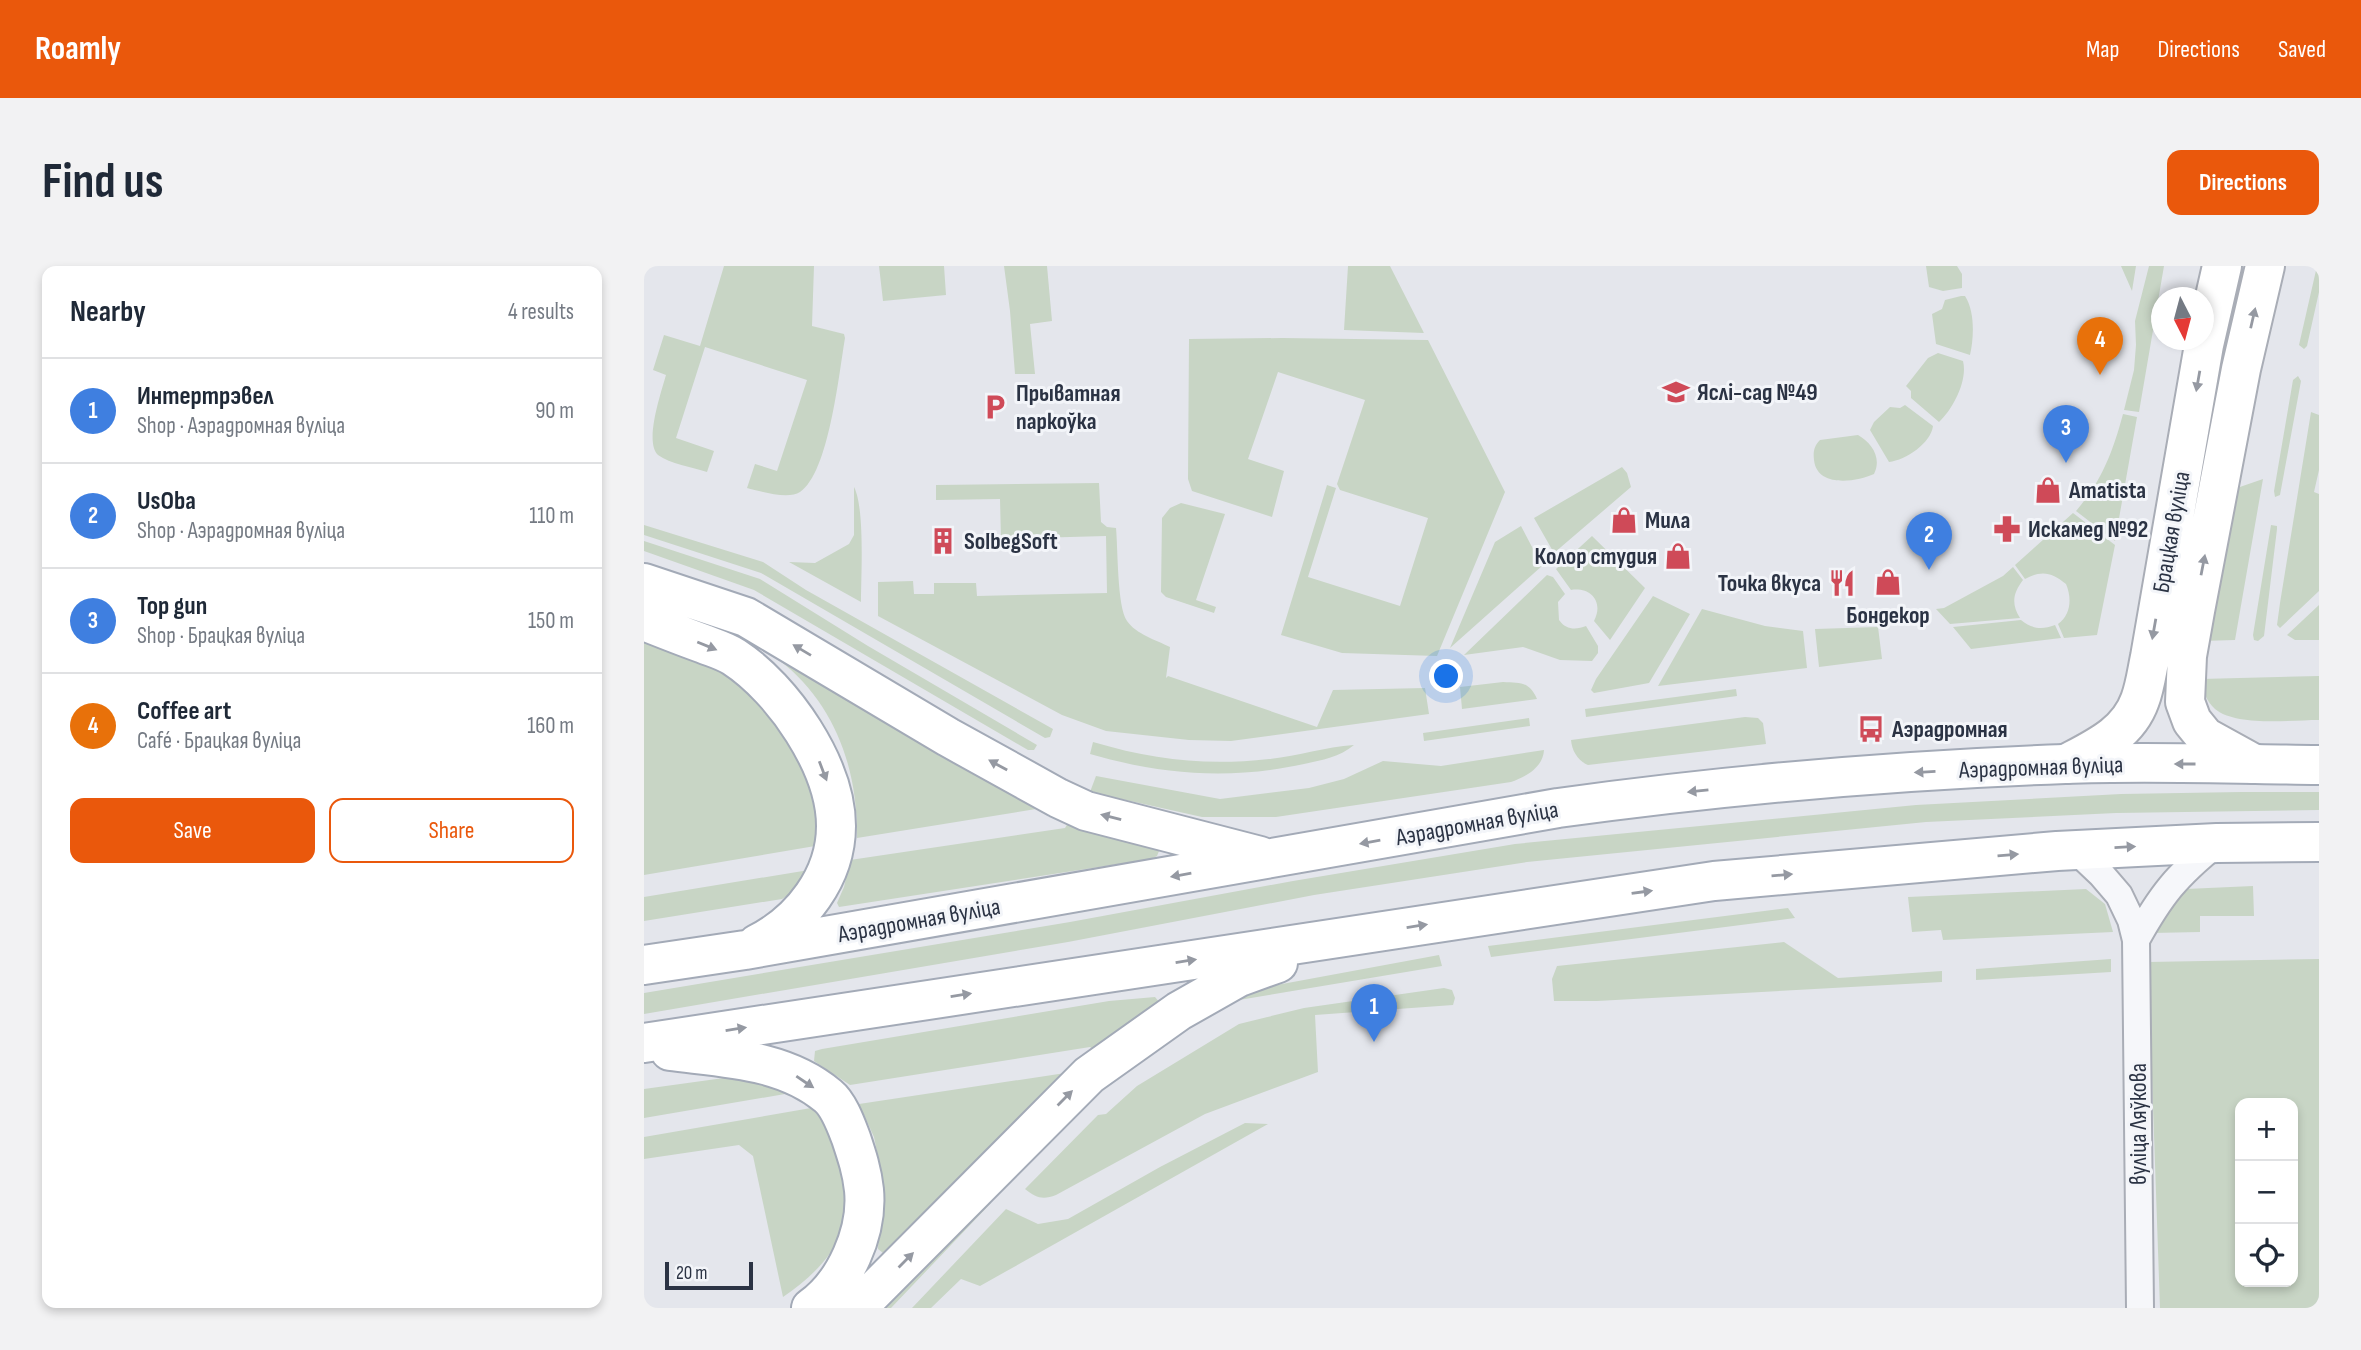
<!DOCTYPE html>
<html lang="en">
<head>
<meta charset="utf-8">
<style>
	body { margin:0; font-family:"Sofia Sans Condensed",sans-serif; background:#f2f2f3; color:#1f2937 }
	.controls { position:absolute; right:21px; bottom:21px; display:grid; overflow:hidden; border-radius:14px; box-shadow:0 4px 10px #0003 }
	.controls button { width:63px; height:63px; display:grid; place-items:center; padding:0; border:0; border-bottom:2px solid #e0e1e3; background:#fff; color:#1f2937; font:35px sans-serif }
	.compass { position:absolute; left:1507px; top:21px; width:63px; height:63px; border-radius:50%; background:#fff; box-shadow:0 4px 10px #0003; rotate:174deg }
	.scale { position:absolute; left:21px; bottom:18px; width:88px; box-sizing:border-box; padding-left:7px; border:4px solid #2b3344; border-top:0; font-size:19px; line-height:24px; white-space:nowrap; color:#2b3344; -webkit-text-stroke:5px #f3f5f9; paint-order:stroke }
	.you { position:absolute; left:803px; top:411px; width:24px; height:24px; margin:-18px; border:5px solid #fff; border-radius:50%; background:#1a73e8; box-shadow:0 0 0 10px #1a73e833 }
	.badge { display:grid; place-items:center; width:46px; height:46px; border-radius:50%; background:#ea580c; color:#fff; font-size:23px; font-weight:700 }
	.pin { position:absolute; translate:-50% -58px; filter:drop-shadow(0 2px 4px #0008) }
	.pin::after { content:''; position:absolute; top:37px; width:24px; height:21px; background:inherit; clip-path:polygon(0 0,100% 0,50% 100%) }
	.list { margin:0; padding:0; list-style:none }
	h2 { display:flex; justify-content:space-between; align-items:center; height:91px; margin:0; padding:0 28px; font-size:30px }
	h2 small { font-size:23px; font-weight:400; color:#747a83 }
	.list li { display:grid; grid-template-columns:46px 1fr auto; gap:21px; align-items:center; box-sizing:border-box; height:105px; padding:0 28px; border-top:2px solid #e0e1e3 }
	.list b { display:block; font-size:26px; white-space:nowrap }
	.list p { margin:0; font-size:23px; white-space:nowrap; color:#747a83 }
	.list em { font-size:23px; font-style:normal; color:#747a83 }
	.actions { display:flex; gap:14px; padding:21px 28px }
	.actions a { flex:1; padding:16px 0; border:2px solid #ea580c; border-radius:14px; text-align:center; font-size:24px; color:#ea580c }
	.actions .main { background:#ea580c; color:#fff }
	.icon { flex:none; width:38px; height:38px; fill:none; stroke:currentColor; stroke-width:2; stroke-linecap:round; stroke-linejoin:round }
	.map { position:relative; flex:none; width:1675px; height:1042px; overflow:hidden; border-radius:14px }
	header { display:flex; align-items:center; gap:42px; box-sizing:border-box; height:98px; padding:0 35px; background:#ea580c; color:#fff }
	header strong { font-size:33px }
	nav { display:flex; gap:38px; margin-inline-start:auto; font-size:24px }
	.intro { display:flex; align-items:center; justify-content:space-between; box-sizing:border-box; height:168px; padding:0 42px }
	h1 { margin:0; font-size:49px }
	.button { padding:18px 32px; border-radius:14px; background:#ea580c; color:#fff; font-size:24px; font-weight:700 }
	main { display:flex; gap:42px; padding:0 42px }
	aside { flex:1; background:#fff; border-radius:14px; box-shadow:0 4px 10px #0003 }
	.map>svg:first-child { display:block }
	.green { fill:#c8d5c5; fill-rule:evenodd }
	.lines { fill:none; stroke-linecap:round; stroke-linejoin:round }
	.street-casing { stroke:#a9adb6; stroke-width:30 }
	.secondary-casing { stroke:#a9adb6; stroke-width:42 }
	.primary-casing { stroke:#a3aab7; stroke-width:42 }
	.street { stroke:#f6f7fa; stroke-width:26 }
	.secondary { stroke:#fff; stroke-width:38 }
	.primary { stroke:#fff; stroke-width:38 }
	.oneway { fill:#9599a2 }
	.labels { text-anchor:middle; stroke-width:6; stroke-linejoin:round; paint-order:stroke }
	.poi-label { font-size:24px; font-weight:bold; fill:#2b3344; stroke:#f3f5f9; text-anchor:start }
	.street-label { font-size:24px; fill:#2b3344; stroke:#f3f5f9 }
</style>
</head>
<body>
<header>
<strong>Roamly</strong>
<nav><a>Map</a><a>Directions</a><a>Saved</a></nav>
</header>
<div class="intro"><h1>Find us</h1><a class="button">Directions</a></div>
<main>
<aside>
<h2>Nearby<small>4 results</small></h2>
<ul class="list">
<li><span class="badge" style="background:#3f7fe0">1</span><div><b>Интертрэвел</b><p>Shop · Аэрадромная вуліца</p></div><em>90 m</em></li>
<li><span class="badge" style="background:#3f7fe0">2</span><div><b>UsOba</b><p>Shop · Аэрадромная вуліца</p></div><em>110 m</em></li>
<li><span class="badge" style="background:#3f7fe0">3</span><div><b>Top gun</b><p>Shop · Брацкая вуліца</p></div><em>150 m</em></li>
<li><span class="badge" style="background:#e8710a">4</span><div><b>Coffee art</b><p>Café · Брацкая вуліца</p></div><em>160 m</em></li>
</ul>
<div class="actions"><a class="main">Save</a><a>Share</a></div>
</aside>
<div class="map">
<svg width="1675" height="1042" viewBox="0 0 1675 1042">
	<rect width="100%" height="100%" fill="#e4e6ec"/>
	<!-- green -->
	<path class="green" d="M 80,0 L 170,0 L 168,60 L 200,68 L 201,72 C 195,107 185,207 156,226 C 144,234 115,225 103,222 L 111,198 L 133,205 L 163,114 L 61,81 L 32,172 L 70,185 L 63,206 C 48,201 26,198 14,189 C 0,176 17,127 22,109 L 9,104 L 20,69 L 56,80 Z
		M 235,0 L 300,0 L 302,29 L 239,35 Z
		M 360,0 L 403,0 L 408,55 L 386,58 L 391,108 L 371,108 L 366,45 Z
		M 704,0 L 746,0 L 780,67 L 700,64 Z
		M 1282,0 L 1313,0 L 1318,8 L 1318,22 L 1299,25 L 1285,21 Z
		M 1477,0 L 1492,0 L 1488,25 Z
		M 1505,0 L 1520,0 L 1495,146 L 1480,144 L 1490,104 L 1492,79 L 1491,55 Z
		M 1673,0 L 1675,0 L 1675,26 L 1663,80 L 1660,83 L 1655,79 Z
		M 1317,30 L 1321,30 C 1331,45 1330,72 1326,89 L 1292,78 L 1288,48 L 1298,43 L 1301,34 Z
		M 638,72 L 784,74 L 861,226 L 793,390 L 698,387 L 637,369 L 683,219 L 692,222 L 664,311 L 756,340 L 784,252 L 696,224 L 693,218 L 721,134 L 634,106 L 604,193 L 640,205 L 628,251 L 548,225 L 544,213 L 545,73 Z
		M 1294,87 L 1319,95 C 1324,114 1309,143 1295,156 L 1267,132 L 1267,125 L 1262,120 L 1284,92 Z
		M 1654,110 L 1657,115 L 1636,229 L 1631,231 L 1630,225 L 1649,114 Z
		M 1261,139 L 1289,160 C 1287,177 1262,194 1245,196 L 1226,164 L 1230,156 L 1246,141 L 1256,142 Z
		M 1667,146 L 1675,149 L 1675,204 L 1670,226 L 1675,228 L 1675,325 L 1636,362 L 1633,359 L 1636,337 Z
		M 1479,148 L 1493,151 L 1471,275 L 1432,245 C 1458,215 1469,185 1479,148 Z
		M 1214,169 C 1228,177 1238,192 1230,208 C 1212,216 1173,222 1170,194 C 1169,186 1170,180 1176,174 Z
		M 978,201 L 983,207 L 987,221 L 910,287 L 890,252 Z
		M 1619,213 L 1591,374 L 1558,375 L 1593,222 Z
		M 455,217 L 457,256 L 463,261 L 472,262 C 474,282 473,341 483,355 C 492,368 512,374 526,381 L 522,412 L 524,410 L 673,461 L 689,424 L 781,422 L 785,448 L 587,475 L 545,474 L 462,465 L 418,449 L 234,350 L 234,316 L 269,315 L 270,328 L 290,328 L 290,317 L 332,317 L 333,330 L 463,327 L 462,270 L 357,273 L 356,233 L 292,234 L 292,219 Z
		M 210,221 C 221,242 217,310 217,336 L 145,296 L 171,297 L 205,278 L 210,269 Z
		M 537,237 L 581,248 L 552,334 L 572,341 L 570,347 L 522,331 L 517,326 L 518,252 L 526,242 Z
		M 1429,247 L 1471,279 L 1453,369 L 1420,372 L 1414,358 C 1427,349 1428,332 1422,318 C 1408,306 1397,304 1381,313 L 1371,299 Z
		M 0,259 L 119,296 L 162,324 L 409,463 L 406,471 L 401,472 L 117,307 L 0,269 Z
		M 1627,259 L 1633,260 L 1633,263 L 1620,370 L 1614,375 L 1610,374 L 1609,369 Z
		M 877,260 L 898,300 L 806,382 L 851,276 Z
		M 948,270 L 1001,322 L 966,374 L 950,355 C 960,336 947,321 927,324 L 912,303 Z
		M 0,275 L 116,313 L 224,380 L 393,479 L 390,484 L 384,484 L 110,324 L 0,285 Z
		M 1369,301 L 1379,314 C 1369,327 1367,338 1376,352 L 1306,358 L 1292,343 L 1300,342 L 1359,310 Z
		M 903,309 L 909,311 L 921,328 L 914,336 L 915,354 C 922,364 932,364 942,360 L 954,380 L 954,387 L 948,395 L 916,394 L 879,381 L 820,389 Z
		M 1009,330 L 1046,348 L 1005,417 L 950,427 L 947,424 L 952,413 Z
		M 1675,339 L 1675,374 L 1651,374 L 1643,369 Z
		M 1058,343 L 1121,360 L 1159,365 L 1163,402 L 1014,420 Z
		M 1377,354 C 1388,363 1398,364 1411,359 L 1417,372 L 1327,383 L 1309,361 Z
		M 78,355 L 394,537 L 392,543 L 213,572 C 214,503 191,437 135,394 C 115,379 91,368 69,357 Z
		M 1234,361 L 1238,393 L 1175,401 L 1171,363 Z
		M 0,367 L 109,420 L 172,516 L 177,579 L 0,609 Z
		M 1675,410 L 1675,454 C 1647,454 1593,461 1571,443 C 1562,435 1559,424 1557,413 Z
		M 859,416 C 876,417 885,415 893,433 L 818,443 L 816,421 Z
		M 1092,423 L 1093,430 L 942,451 L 941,443 Z
		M 1101,451 L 1114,452 L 1119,457 L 1122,478 L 944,499 C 934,495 928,485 927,474 Z
		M 885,452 L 886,460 L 780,475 L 779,467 Z
		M 449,476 C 510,494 562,500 625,493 C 654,490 681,481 710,479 C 696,491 678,494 660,498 C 586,514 519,509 446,488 Z
		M 900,484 C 899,502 881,511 867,516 L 632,551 L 558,551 L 446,526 L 452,510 L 576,533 L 665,522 L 700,513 L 739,495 L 797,500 Z
		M 1597,526 L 1675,526 L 1675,544 L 1472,547 L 1282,556 L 883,596 L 670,629 L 424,676 L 0,748 L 0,727 L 426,656 L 649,615 L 871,578 L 1272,539 L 1477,528 Z
		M 426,554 L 512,579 L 515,585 L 513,590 L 507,593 L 195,641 L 193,637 L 200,621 L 206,594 L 421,562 Z
		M 165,604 L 153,623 L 138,633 L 0,655 L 0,631 Z
		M 1609,620 L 1610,650 L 1556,650 L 1556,666 L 1508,667 L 1513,651 L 1542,623 Z
		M 1442,623 L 1461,638 L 1469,666 L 1299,674 L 1297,664 L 1268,666 L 1264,631 Z
		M 1144,642 L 1151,652 L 847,691 L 844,680 Z
		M 1140,676 L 1194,712 L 1298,705 L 1298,716 L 953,735 L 910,735 L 908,713 L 913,700 Z
		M 795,689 L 798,700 L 595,734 L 566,748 L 611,723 Z
		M 1467,693 L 1467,706 L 1332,714 L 1332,703 Z
		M 1675,693 L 1675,1042 L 1516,1042 L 1504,696 ZM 1596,837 L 1649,837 L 1649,1016 L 1596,1016 Z
		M 800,722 L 808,724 L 811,732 L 809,739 L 671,749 L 674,806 L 561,848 L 412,929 C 399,934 392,932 381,923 L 454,849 L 462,848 L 493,820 L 595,758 L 660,742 Z
		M 511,731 L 516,737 L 450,784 L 446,781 L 206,819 L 170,795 L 171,785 L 178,783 L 465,735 Z
		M 428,806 L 244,984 L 239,987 L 234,983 L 237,906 L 230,871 L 215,838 Z
		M 87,811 C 104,812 129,815 141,828 L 0,852 L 0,823 Z
		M 167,842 C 180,853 192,870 198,886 C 204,901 203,952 197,967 C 186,995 162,1015 139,1031 L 109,890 L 95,879 L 0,893 L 0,871 Z
		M 601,857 L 624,858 L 336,1020 L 317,1013 L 287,1042 L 268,1042 L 362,943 L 394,958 L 424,953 L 516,901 Z
		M 340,937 L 347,937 L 247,1042 L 235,1042 Z"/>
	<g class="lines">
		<defs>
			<path id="street" d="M 1420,586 L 1438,590 L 1457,608 L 1475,629 L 1487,654 L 1492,674 L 1496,1042
				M 1492,674 C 1517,629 1532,610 1573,577"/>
			<path id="secondary" d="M 1422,498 C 1452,482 1484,468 1496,434 C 1501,421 1503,405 1506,391 L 1560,79 L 1578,0
				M 1610,498 L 1561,471 L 1548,455 L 1541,436 L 1543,390 L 1551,345 L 1597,103 L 1621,0"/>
			<path id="primary" d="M 0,317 L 102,351 L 304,471 L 414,532 L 442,545 L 616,590
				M 0,355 C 20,363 40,371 60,378 C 70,382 81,385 90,391 C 139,423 192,500 192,560 C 192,611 157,656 113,678
				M 0,699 L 101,684 L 914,542 C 1082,519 1252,504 1421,498 C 1505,495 1590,498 1675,499
				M 0,777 L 1070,615 L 1413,585 L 1573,577 L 1675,576
				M 26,785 C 81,792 140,793 184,830 C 195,839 202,859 207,872 C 213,890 218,905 220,924 C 224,966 201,1018 167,1042
				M 213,1042 L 445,809 L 535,745 L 595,711 L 634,697"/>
		</defs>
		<!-- street casing -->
		<use href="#street" class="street-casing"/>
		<!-- secondary casing -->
		<use href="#secondary" class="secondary-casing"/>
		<!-- primary casing -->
		<use href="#primary" class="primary-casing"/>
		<!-- street -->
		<use href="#street" class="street"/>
		<!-- secondary -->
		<use href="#secondary" class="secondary"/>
		<!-- primary -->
		<use href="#primary" class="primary"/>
	</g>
	<!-- one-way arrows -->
	<defs><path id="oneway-solid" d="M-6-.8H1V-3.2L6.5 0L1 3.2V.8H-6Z" transform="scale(1.75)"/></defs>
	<g class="oneway">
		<use href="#oneway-solid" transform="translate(1609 52) rotate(-77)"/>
		<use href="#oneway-solid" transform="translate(1554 115) rotate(100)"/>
		<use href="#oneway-solid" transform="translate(1559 299) rotate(-79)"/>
		<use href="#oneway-solid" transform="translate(1510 363) rotate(100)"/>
		<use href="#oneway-solid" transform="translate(63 380) rotate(22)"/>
		<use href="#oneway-solid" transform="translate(158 384) rotate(-149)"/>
		<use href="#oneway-solid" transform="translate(1541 498) rotate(-180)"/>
		<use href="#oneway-solid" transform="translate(354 499) rotate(-151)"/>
		<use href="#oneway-solid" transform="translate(179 505) rotate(69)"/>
		<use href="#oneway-solid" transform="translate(1281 506) rotate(177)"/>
		<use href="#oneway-solid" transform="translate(1054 525) rotate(174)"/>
		<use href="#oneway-solid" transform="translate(467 551) rotate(-166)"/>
		<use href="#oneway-solid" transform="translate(726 576) rotate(170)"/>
		<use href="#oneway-solid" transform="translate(1481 581) rotate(-3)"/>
		<use href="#oneway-solid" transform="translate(1364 589) rotate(-5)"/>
		<use href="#oneway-solid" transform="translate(537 609) rotate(170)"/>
		<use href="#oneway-solid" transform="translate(1138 609) rotate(-5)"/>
		<use href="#oneway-solid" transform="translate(998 626) rotate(-8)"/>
		<use href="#oneway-solid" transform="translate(773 660) rotate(-9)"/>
		<use href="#oneway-solid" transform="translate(542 695) rotate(-9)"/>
		<use href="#oneway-solid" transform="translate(317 729) rotate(-9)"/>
		<use href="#oneway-solid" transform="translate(92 763) rotate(-9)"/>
		<use href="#oneway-solid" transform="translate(161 816) rotate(34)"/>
		<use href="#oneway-solid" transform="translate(421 832) rotate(-45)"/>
		<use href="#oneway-solid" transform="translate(262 994) rotate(-45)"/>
	</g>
	<!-- icons -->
	<defs>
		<symbol id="school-bare" viewBox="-9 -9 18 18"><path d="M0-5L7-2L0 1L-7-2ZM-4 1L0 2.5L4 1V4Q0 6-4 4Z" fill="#cf4a58" stroke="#f3f5f9" stroke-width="2.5" paint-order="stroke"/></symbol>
		<symbol id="parking-bare" viewBox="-9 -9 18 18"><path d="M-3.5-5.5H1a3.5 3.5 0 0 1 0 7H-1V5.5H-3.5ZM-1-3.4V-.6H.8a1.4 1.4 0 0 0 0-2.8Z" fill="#cf4a58" stroke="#f3f5f9" stroke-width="2.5" paint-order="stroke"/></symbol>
		<symbol id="shop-bare" viewBox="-9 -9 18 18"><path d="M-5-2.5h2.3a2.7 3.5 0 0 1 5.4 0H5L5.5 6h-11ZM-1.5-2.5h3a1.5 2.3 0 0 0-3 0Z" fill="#cf4a58" stroke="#f3f5f9" stroke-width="2.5" paint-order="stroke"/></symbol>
		<symbol id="pharmacy-bare" viewBox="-9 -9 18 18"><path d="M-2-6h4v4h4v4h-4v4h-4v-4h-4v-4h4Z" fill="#cf4a58" stroke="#f3f5f9" stroke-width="2.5" paint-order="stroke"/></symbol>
		<symbol id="building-bare" viewBox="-9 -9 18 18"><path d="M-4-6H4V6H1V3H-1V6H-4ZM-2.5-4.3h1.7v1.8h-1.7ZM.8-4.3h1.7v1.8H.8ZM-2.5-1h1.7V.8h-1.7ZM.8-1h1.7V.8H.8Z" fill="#cf4a58" stroke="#f3f5f9" stroke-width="2.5" paint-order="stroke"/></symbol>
		<symbol id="restaurant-bare" viewBox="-9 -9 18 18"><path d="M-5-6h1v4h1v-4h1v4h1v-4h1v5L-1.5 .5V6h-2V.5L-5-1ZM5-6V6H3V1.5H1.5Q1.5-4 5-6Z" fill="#cf4a58" stroke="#f3f5f9" stroke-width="2.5" paint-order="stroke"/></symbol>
		<symbol id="bus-bare" viewBox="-9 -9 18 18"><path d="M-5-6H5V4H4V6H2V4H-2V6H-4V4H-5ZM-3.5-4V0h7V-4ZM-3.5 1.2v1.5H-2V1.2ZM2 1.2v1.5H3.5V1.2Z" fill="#cf4a58" stroke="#f3f5f9" stroke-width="2.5" paint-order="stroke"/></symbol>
	</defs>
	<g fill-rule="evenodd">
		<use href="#school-bare" x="1013" y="107" width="38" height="38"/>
		<use href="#parking-bare" x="332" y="122" width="38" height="38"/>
		<use href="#shop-bare" x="1385" y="205" width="38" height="38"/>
		<use href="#shop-bare" x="961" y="235" width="38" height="38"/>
		<use href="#pharmacy-bare" x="1344" y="244" width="38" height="38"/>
		<use href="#building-bare" x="280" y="256" width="38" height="38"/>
		<use href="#shop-bare" x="1015" y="271" width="38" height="38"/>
		<use href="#shop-bare" x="1225" y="297" width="38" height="38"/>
		<use href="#restaurant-bare" x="1179" y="298" width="38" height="38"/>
		<use href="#bus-bare" x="1208" y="444" width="38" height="38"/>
	</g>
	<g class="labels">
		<!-- poi labels -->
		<g class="poi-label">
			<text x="1053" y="134">Яслі-сад №49</text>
			<text x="372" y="135">Прыватная<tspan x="372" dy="28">паркоўка</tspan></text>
			<text x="1425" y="232">Amatista</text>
			<text x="1001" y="262">Мила</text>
			<text x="1384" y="271">Искамед №92</text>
			<text x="320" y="283">SolbegSoft</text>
			<text x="1013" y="298" text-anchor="end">Колор студия</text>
			<text x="1177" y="325" text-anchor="end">Точка вкуса</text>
			<text x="1244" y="357" text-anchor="middle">Бондекор</text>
			<text x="1248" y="471">Аэрадромная</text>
		</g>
		<!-- street labels -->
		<g class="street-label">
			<text transform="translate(1527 266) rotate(-80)" y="8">Брацкая вуліца</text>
			<text transform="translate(1397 501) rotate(-2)" y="8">Аэрадромная вуліца</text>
			<text transform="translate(833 557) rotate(-10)" y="8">Аэрадромная вуліца</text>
			<text transform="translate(275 654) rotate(-10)" y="8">Аэрадромная вуліца</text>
			<text transform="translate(1494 858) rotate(-90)" y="8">вуліца Ляўкова</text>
		</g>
	</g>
</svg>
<div class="controls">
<button>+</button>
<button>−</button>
<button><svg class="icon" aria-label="locate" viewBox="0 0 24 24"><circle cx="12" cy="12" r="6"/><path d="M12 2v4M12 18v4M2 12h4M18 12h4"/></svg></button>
</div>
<svg class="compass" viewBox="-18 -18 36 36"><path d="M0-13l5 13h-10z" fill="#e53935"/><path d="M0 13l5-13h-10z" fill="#747a83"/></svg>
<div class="scale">20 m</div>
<div class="you"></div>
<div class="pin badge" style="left:730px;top:776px;background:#3f7fe0">1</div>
<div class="pin badge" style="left:1285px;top:304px;background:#3f7fe0">2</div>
<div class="pin badge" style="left:1422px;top:197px;background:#3f7fe0">3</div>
<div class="pin badge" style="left:1456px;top:109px;background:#e8710a">4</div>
</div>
</main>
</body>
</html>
